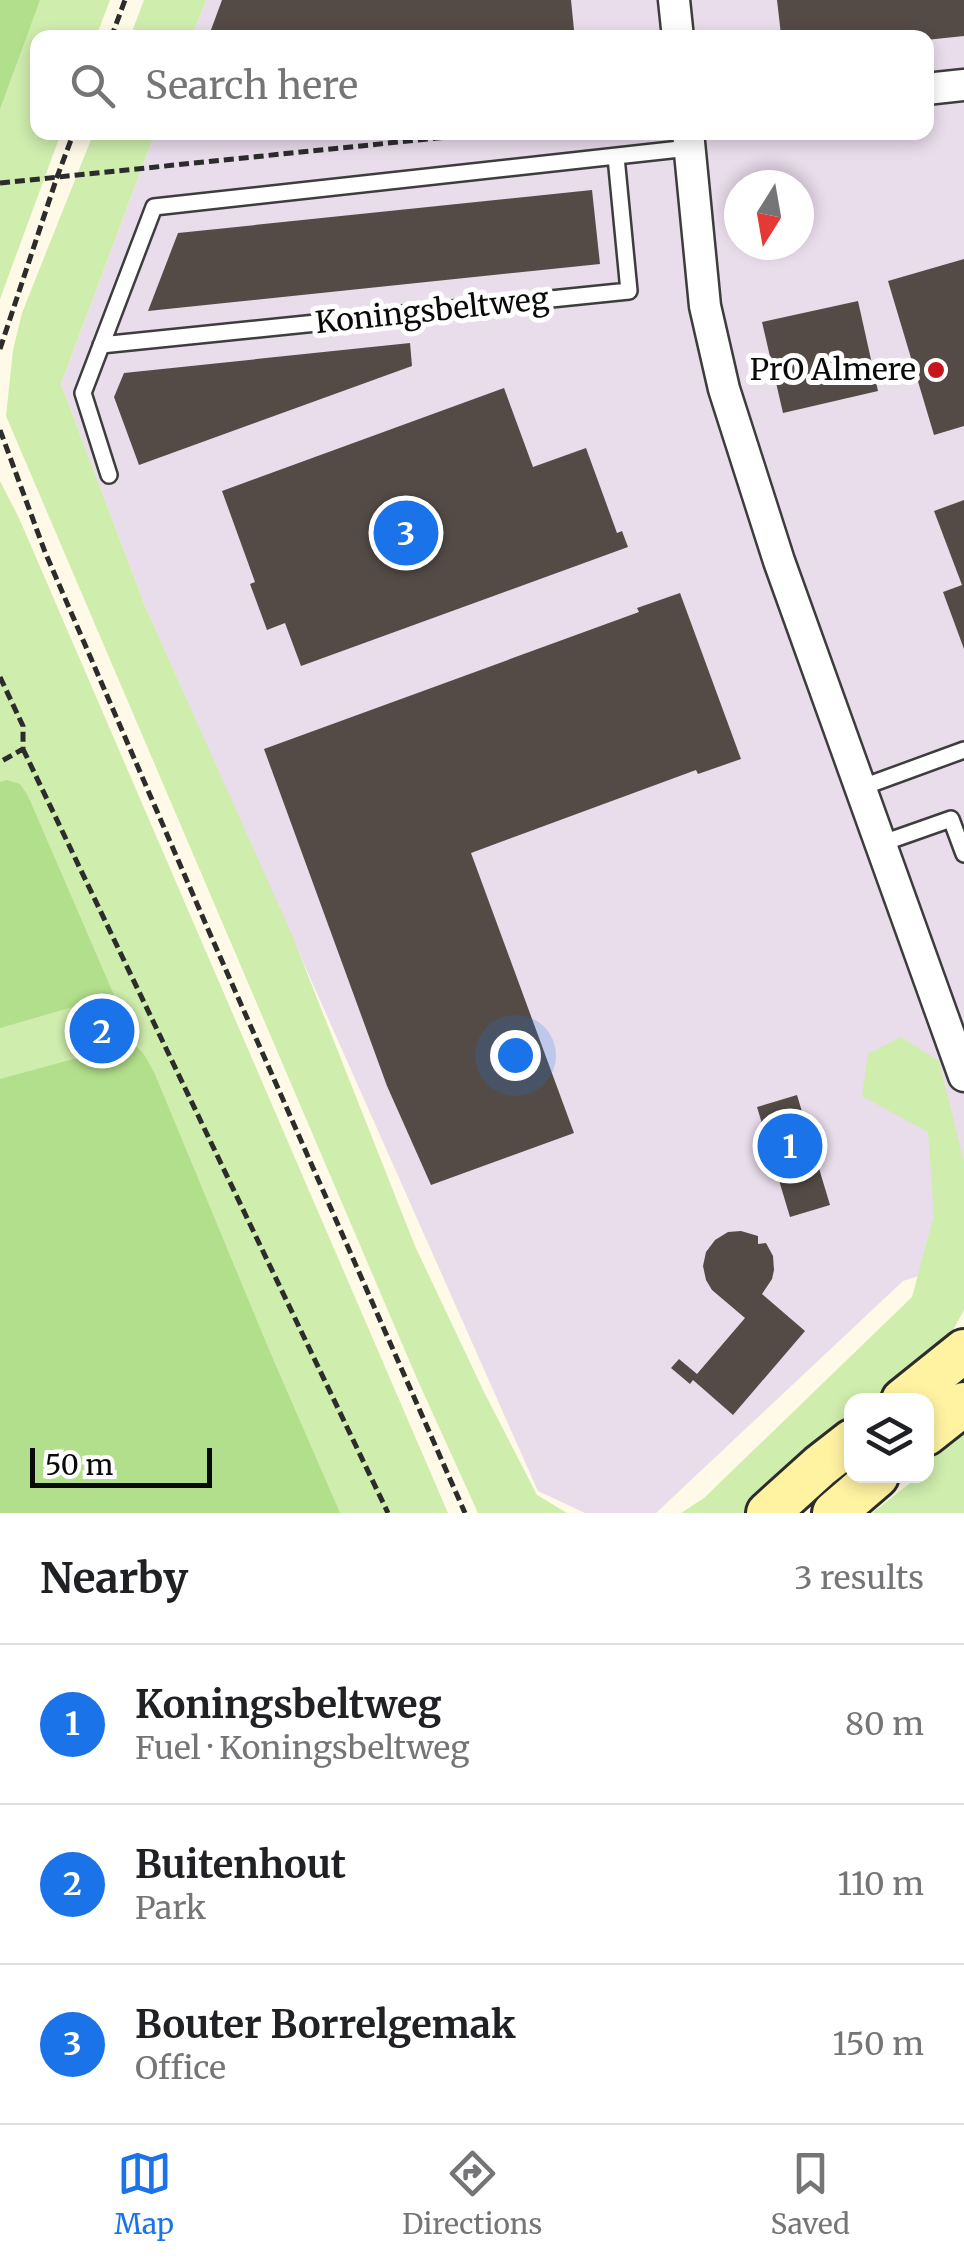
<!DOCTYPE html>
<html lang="en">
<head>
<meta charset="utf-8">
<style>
	body { margin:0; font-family:Merriweather,serif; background:#f6f6f6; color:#202124 }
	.controls { position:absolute; right:30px; bottom:30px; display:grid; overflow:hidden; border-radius:20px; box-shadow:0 5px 15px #0003 }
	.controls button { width:90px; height:90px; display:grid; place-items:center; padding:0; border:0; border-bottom:2px solid #e0e0e0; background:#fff; color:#202124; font:50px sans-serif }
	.compass { position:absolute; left:724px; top:170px; width:90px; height:90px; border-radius:50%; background:#fff; box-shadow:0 5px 15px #0003; rotate:191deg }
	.scale { position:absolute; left:30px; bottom:25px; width:182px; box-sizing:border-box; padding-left:10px; border:5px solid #0a0a0a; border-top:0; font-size:28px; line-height:35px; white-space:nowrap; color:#0a0a0a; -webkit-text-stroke:8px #fff; paint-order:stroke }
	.you { position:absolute; left:515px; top:1055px; width:35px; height:35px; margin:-25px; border:8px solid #fff; border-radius:50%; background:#1a73e8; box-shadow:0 0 0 15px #1a73e833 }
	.badge { display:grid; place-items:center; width:65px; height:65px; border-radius:50%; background:#1a73e8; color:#fff; font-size:32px; font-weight:700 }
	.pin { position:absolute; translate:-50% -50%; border:5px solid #fff; box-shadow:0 2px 10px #0006 }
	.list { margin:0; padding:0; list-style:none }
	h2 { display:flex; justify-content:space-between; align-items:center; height:130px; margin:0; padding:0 40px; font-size:42px }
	h2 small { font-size:32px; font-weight:400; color:#757577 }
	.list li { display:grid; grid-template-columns:65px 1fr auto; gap:30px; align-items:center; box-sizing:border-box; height:160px; padding:0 40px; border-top:2px solid #e0e0e0 }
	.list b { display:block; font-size:38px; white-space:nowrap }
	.list p { margin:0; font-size:32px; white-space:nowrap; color:#757577 }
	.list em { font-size:32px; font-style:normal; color:#757577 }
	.icon { flex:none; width:55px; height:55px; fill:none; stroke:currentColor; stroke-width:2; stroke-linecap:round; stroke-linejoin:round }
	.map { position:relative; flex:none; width:964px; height:1513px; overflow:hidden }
	.search { position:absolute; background:#fff; box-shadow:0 5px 15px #0003; left:30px; right:30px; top:30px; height:110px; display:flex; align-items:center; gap:25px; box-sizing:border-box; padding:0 35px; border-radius:20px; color:#757577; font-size:38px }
	.sheet { height:610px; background:#fff }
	nav { display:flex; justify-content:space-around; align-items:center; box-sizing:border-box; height:140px; border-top:2px solid #e0e0e0; background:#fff; font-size:28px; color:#757577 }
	nav a { display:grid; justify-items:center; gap:5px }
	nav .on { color:#1a73e8 }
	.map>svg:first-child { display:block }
	.industrial { fill:#e9dceb; fill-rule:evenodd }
	.green { fill:#cfedad }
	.forest { fill:#b2df8b }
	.building { fill:#544b46 }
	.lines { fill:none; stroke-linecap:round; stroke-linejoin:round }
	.service-casing { stroke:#3d3d3d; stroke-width:20 }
	.minor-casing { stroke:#3d3d3d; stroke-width:35 }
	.secondary-casing { stroke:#2c2c2c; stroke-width:48 }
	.path { stroke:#2c2c2c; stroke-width:5; stroke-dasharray:10 5; stroke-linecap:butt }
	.service { stroke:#fff; stroke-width:15 }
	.minor { stroke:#fff; stroke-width:30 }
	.secondary { stroke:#fff3a2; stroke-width:42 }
	.poi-dot { fill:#c71520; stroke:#fff; stroke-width:4 }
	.labels { text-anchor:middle; stroke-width:10; stroke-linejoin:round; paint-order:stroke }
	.street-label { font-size:30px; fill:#0a0a0a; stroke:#fff }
	.poi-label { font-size:30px; fill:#0a0a0a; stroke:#fff; text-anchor:end }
</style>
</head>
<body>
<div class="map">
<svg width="964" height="1513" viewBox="0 0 964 1513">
	<rect width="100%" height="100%" fill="#fffae7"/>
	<!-- industrial -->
	<path class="industrial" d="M 206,0 L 964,0 L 964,1261 L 903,1281 L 656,1513 L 585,1513 L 538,1491 L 145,606 L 61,384 L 155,133 L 926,132 L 926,38 L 192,37 ZM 739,185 L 799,185 L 799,245 L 739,245 Z"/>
	<!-- green -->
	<path class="green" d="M 0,0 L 110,0 L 96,37 L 38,38 L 38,132 L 61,133 L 0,299 Z
		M 144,0 L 206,0 L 192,37 L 130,37 Z
		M 94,132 L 155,133 L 61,384 L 145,606 L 292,935 L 415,1246 L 484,1392 L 537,1495 L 567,1513 L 478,1513 L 418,1381 L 6,416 L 13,350 L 22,313 Z
		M 0,481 L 19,518 L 448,1513 L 0,1513 Z
		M 901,1037 L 939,1061 L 964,1162 L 964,1310 L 944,1347 L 885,1400 L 852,1400 L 851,1429 L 755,1513 L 681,1513 L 704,1498 L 912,1297 L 934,1215 L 928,1132 L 862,1096 L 868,1054 Z
		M 964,1417 L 964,1513 L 872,1513 L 919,1476 L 926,1476 L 927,1451 Z"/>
	<!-- forest -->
	<path class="forest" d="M 0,0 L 40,0 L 0,109 Z
		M 7,780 L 20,784 L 28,796 L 114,995 L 0,1028 L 0,782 Z
		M 129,1044 C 143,1047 147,1060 154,1072 L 270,1352 L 340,1513 L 0,1513 L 0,1079 Z"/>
	<!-- building -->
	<path class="building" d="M 222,0 L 571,0 L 574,30 L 522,35 L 522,38 L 208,38 Z
		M 777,0 L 964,0 L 964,36 L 926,40 L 926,38 L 812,38 L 811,32 L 781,35 Z
		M 592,190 L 600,264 L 148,311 L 178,233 Z
		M 964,259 L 964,426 L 934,435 L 888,281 Z
		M 858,301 L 878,391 L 783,413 L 762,322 Z
		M 410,343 L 412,366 L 139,465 L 114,397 L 124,373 Z
		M 504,388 L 533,467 L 586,448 L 617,533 L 622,531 L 628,547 L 301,666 L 285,623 L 267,630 L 250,584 L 255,582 L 222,491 Z
		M 964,500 L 964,649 L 943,592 L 962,585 L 934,511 Z
		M 680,593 L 741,759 L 698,774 L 696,770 L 471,853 L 574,1133 L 431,1185 L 387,1086 L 264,749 L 639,612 L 637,608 Z
		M 797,1095 L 830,1205 L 790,1217 L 757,1107 Z
		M 741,1231 L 758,1236 L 758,1244 L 766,1243 L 773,1256 L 774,1270 L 772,1279 L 762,1294 L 805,1331 L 733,1415 L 693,1380 L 690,1384 L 671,1368 L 679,1359 L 697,1374 L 745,1318 L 712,1290 L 706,1280 L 703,1266 L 706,1252 L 715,1240 L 728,1232 Z"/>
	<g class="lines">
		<defs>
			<path id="service" d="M 101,345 L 629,291 L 616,157
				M 109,475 L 83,393 L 154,207 L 689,148
				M 860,788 L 964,750
				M 880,844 L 951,819 L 964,854"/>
			<path id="minor" d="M 674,0 L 678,38
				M 926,89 L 964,85
				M 688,132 L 705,306 L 724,389 L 779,561 L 964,1076"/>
			<path id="secondary" d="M 903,1400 L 964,1351
				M 926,1434 L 964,1404
				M 768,1513 L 820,1466 L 852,1441
				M 834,1513 L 877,1476"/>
		</defs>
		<!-- service casing -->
		<use href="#service" class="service-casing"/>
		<!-- minor casing -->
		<use href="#minor" class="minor-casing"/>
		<!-- secondary casing -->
		<use href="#secondary" class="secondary-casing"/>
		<!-- path -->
		<path class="path" d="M 111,38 L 125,0
			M 0,183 L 496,132
			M 0,349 L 57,177 L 74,132
			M 0,430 L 45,552 L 207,927 L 465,1513
			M 0,677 L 23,726 L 23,749 L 0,762
			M 23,749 L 388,1513"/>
		<!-- service -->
		<use href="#service" class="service"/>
		<!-- minor -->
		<use href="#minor" class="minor"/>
		<!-- secondary -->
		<use href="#secondary" class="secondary"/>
	</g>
	<!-- markers -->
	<circle class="poi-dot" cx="936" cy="370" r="10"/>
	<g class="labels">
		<!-- street labels -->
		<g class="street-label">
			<text transform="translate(432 311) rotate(-6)" y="10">Koningsbeltweg</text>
		</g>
		<!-- poi labels -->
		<g class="poi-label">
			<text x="916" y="380">PrO Almere</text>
		</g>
	</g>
</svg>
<div class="controls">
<button><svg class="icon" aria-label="layers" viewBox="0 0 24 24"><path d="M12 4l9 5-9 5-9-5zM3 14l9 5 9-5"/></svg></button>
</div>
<svg class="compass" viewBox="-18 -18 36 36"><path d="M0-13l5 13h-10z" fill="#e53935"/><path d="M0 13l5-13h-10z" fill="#757577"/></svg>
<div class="scale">50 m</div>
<div class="you"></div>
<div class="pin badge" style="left:790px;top:1146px">1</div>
<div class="pin badge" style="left:102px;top:1031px">2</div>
<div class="pin badge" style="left:406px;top:533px">3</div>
<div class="search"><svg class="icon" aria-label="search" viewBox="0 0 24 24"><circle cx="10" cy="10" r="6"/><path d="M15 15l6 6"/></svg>Search here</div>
</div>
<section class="sheet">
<h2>Nearby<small>3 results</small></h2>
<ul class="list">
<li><span class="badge">1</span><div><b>Koningsbeltweg</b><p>Fuel · Koningsbeltweg</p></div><em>80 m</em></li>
<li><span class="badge">2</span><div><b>Buitenhout</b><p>Park</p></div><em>110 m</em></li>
<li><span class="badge">3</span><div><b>Bouter Borrelgemak</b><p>Office</p></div><em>150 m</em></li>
</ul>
</section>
<nav>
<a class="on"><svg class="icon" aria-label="map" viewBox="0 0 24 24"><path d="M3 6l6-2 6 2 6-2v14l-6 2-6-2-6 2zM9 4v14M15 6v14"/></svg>Map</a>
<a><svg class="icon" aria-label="directions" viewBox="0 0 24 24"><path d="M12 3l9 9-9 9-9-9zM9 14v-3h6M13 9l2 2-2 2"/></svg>Directions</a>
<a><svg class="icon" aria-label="saved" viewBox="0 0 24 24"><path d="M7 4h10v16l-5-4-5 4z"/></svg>Saved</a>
</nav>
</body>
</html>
